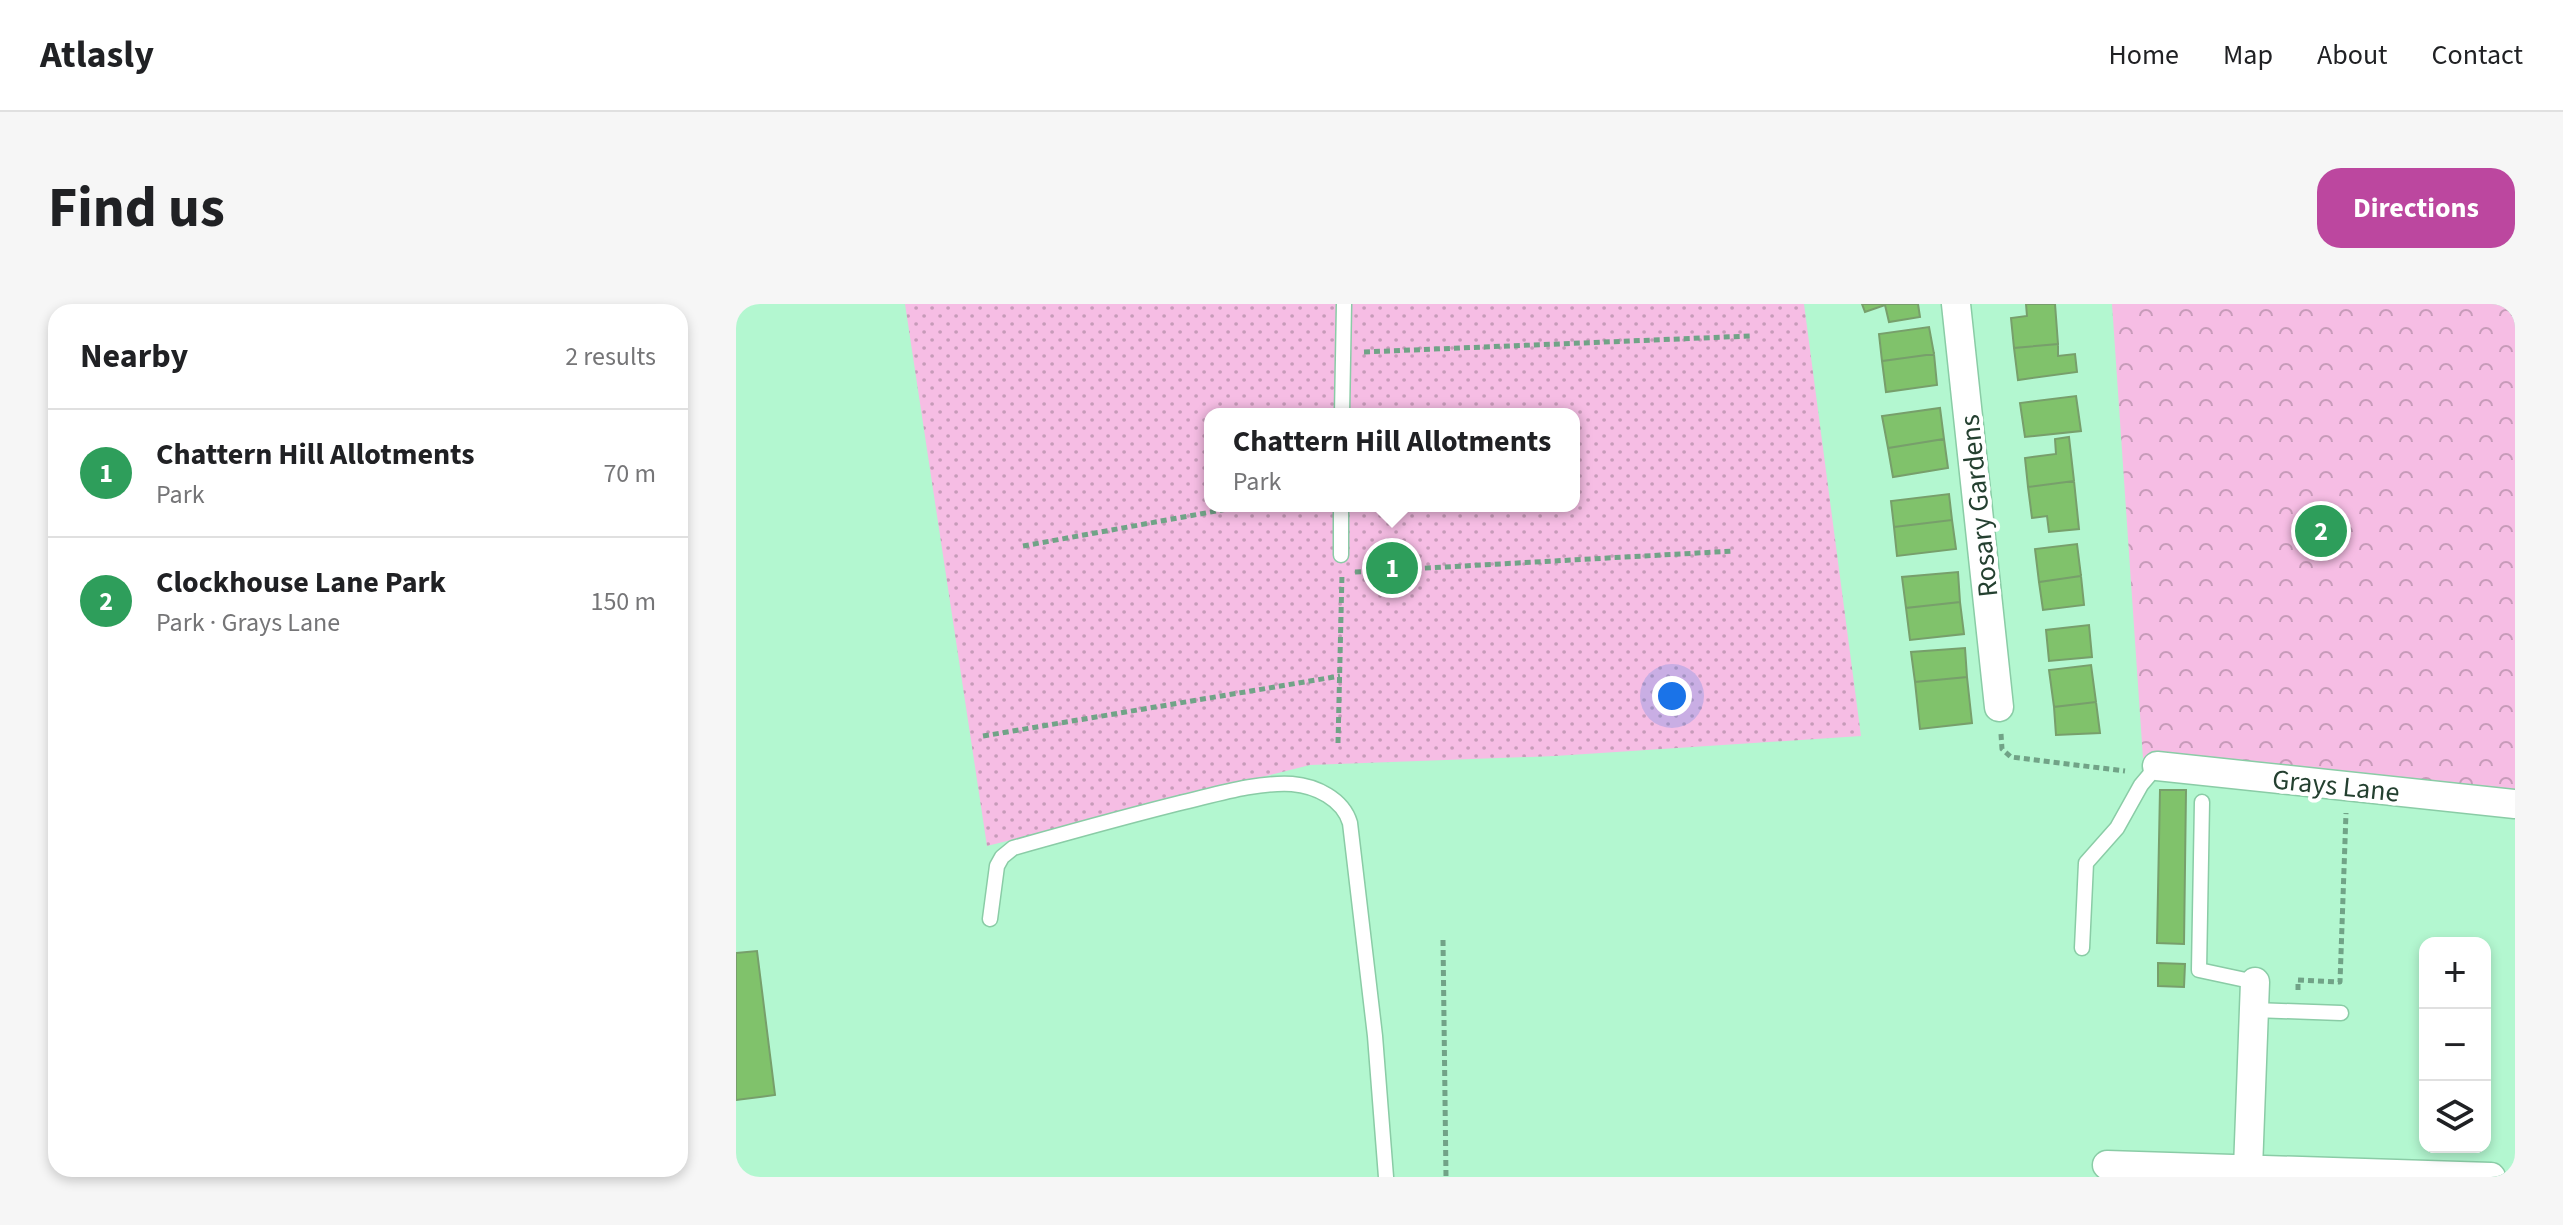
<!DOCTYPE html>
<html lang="en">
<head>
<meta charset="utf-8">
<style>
	body { margin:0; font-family:"Source Sans 3",sans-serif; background:#f6f6f6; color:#202124 }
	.controls { position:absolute; right:24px; bottom:24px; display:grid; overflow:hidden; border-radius:16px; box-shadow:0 4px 12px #0003 }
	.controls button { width:72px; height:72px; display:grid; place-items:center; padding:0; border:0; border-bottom:2px solid #e0e0e0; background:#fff; color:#202124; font:40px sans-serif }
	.you { position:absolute; left:936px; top:392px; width:28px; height:28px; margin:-20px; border:6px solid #fff; border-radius:50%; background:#1a73e8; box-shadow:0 0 0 12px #1a73e833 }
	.badge { display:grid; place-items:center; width:52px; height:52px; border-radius:50%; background:#bc479f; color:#fff; font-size:26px; font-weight:700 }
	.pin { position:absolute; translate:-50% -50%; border:4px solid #fff; box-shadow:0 2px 8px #0006 }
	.popup { position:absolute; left:468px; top:104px; width:376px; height:104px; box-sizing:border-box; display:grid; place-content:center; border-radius:16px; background:#fff; filter:drop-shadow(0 2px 6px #0005); font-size:26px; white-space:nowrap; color:#757577 }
	.popup b { font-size:30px; color:#202124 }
	.popup::after { content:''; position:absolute; left:50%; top:100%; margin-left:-16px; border:16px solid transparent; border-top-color:#fff }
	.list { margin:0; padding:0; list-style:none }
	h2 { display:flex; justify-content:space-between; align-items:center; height:104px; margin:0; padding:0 32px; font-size:34px }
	h2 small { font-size:26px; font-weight:400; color:#757577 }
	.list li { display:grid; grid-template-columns:52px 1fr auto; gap:24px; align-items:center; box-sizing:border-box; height:128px; padding:0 32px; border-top:2px solid #e0e0e0 }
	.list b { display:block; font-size:30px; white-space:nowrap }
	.list p { margin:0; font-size:26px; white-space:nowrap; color:#757577 }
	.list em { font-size:26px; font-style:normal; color:#757577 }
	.icon { flex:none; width:44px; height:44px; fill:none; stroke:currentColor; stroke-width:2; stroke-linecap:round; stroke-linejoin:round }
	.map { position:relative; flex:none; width:1779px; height:873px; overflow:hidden; border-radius:24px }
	header { display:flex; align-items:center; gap:48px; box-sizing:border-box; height:112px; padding:0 40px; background:#fff; border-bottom:2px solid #e0e0e0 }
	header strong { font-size:38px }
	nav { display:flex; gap:44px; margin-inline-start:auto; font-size:28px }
	.intro { display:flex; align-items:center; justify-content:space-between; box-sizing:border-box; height:192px; padding:0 48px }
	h1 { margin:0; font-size:56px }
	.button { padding:20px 36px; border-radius:24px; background:#bc479f; color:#fff; font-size:28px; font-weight:700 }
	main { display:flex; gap:48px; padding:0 48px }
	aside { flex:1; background:#fff; border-radius:24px; box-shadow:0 4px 12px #0003 }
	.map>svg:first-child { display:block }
	.park { fill:url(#park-crowns) }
	.garden { fill:url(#garden-dots); fill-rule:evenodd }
	.building { fill:#80c26b; stroke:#779f6b; stroke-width:2 }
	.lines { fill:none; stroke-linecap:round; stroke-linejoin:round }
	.lane-casing { stroke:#8acca6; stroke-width:17 }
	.street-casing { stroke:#8acca6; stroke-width:31 }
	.path { stroke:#71a387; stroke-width:5; stroke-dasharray:6 4; stroke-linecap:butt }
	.lane { stroke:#fff; stroke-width:14 }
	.street { stroke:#fff; stroke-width:28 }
	.labels { text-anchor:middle; stroke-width:8; stroke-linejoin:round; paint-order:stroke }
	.street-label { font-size:28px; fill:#244030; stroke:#fff }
</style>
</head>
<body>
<header>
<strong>Atlasly</strong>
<nav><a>Home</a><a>Map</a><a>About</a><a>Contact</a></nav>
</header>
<div class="intro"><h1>Find us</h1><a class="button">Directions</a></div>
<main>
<aside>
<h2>Nearby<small>2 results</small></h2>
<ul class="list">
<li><span class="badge" style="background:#2e9e5b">1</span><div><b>Chattern Hill Allotments</b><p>Park</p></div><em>70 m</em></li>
<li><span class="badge" style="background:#2e9e5b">2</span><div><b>Clockhouse Lane Park</b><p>Park · Grays Lane</p></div><em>150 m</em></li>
</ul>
</aside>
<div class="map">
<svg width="1779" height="873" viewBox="0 0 1779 873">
	<defs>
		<pattern id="park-crowns" width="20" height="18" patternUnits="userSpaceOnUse" patternTransform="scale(2)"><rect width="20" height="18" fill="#f6bde4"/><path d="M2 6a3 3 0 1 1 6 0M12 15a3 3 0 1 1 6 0" fill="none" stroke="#c79bb9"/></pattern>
		<pattern id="garden-dots" width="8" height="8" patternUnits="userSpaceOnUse" patternTransform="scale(2)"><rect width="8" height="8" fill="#f6bde4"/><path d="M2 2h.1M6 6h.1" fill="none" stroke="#c79bb9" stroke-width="1.8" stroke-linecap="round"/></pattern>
	</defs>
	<rect width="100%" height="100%" fill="#b3f7d0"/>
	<!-- park -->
	<path class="park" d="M 1376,0 L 1779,0 L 1779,492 L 1407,454 Z"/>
	<!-- garden -->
	<path class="garden" d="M 169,0 L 1068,0 L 1125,432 L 819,452 L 574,461 L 251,542 ZM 474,110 L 838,110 L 838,202 L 474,202 Z"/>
	<!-- building -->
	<path class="building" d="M 1126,0 L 1182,0 L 1184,13 L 1153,18 L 1149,1 L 1129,8 Z
		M 1290,0 L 1319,0 L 1322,40 L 1278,44 L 1275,14 L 1291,12 Z
		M 1193,23 L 1198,50 L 1146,57 L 1143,30 Z
		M 1322,40 L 1322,52 L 1339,50 L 1341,68 L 1282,76 L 1278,44 Z
		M 1198,50 L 1201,81 L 1150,88 L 1146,57 Z
		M 1340,92 L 1345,127 L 1289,133 L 1284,99 Z
		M 1204,104 L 1208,135 L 1152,144 L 1146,112 Z
		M 1333,133 L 1338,177 L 1292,183 L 1289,154 L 1320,150 L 1319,135 Z
		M 1208,135 L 1212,164 L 1157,173 L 1152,144 Z
		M 1338,177 L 1343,225 L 1313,228 L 1311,212 L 1296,214 L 1292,183 Z
		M 1213,190 L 1216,216 L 1158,223 L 1155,197 Z
		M 1216,216 L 1220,245 L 1161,252 L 1158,223 Z
		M 1341,240 L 1345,272 L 1303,278 L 1299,245 Z
		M 1222,268 L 1224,298 L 1170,304 L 1166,273 Z
		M 1345,272 L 1348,301 L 1307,306 L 1303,278 Z
		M 1224,298 L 1228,330 L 1174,336 L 1170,304 Z
		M 1353,321 L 1356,353 L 1313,357 L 1310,326 Z
		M 1229,344 L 1231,373 L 1179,378 L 1175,348 Z
		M 1355,361 L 1360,398 L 1318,403 L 1313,366 Z
		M 1231,373 L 1236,419 L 1184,425 L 1179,378 Z
		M 1360,398 L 1364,429 L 1320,431 L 1318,403 Z
		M 1424,486 L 1450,486 L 1448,640 L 1421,639 Z
		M 21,647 L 39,791 L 0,796 L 0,649 Z
		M 1422,659 L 1449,660 L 1448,683 L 1422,682 Z"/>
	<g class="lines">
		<defs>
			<path id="lane" d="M 606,110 L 608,0
				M 605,251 L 605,202
				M 1466,498 L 1463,666 L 1519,678
				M 254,615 L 261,562 L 266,553 L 277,544 C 334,528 391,512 448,498 C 482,490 521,478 556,480 C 580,482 607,495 614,519 L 639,732 L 650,873
				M 1346,644 L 1350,559 L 1381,524 L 1405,481 L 1421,462
				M 1518,706 L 1605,709"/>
			<path id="street" d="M 1220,0 L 1263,403
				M 1421,462 L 1779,500
				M 1371,861 L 1755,873
				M 1512,865 L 1519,678"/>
		</defs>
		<!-- lane casing -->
		<use href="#lane" class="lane-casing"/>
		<!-- street casing -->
		<use href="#street" class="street-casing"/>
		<!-- path -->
		<path class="path" d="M 628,48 L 1014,32
			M 287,242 L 508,202
			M 619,268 L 998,247
			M 1265,430 L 1266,445 L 1275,453 L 1389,467
			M 247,432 L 604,372
			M 602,439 L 606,269
			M 707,636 L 710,873
			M 1562,686 L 1562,676 L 1604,678 L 1610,509"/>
		<!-- lane -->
		<use href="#lane" class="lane"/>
		<!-- street -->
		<use href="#street" class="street"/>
	</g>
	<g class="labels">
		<!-- street labels -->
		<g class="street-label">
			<text transform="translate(1242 202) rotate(-96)" y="10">Rosary Gardens</text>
			<text transform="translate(1600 481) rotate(6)" y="10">Grays Lane</text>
		</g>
	</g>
</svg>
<div class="controls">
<button>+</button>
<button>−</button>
<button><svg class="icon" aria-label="layers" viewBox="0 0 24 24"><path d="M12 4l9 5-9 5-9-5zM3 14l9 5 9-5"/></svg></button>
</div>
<div class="you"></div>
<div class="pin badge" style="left:656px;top:264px;background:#2e9e5b">1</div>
<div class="popup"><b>Chattern Hill Allotments</b>Park</div>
<div class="pin badge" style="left:1585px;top:227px;background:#2e9e5b">2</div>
</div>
</main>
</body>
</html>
